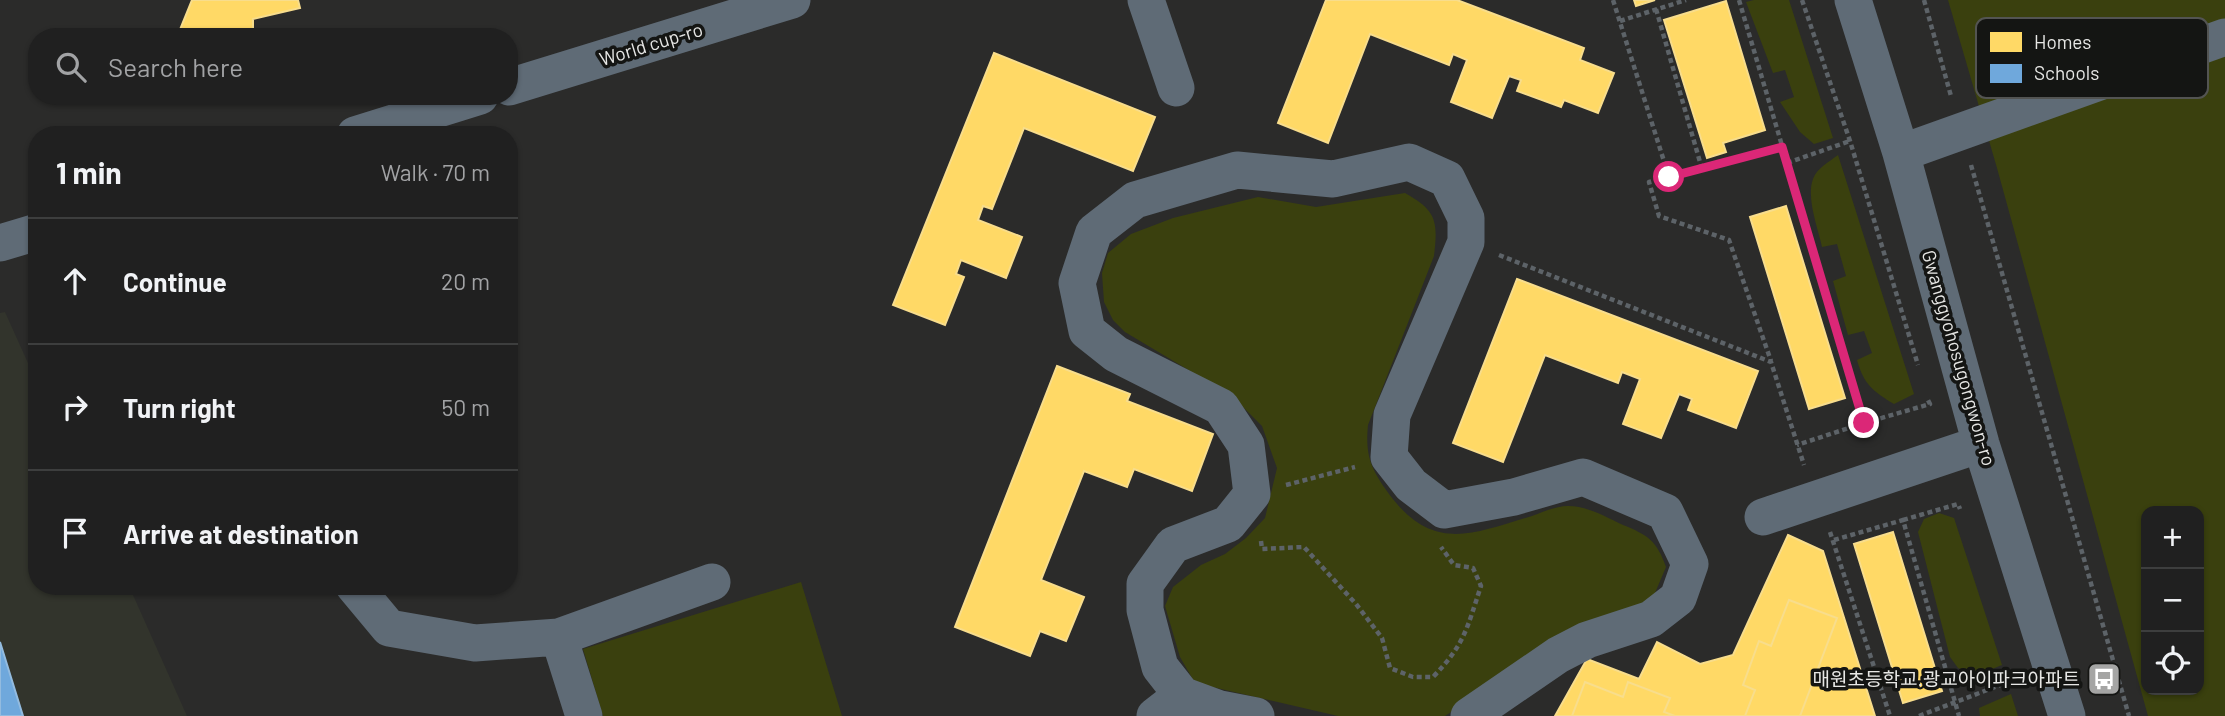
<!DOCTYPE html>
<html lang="en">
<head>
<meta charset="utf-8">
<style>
	body { margin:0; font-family:Barlow,"Noto Sans KR",sans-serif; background:#282829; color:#f1f3f6 }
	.controls { position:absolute; right:21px; bottom:21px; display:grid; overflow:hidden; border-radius:14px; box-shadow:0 2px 5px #0004 }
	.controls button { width:63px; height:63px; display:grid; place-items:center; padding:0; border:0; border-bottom:2px solid #3d3e3e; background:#202020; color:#f1f3f6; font:35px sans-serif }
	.stop { position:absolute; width:21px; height:21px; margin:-16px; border:5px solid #db2777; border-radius:50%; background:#fff }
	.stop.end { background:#db2777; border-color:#fff; box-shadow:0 2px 7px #0008 }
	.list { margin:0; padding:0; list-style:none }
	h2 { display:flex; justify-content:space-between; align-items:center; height:91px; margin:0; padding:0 28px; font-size:30px }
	h2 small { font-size:23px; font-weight:400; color:#a2a3a5 }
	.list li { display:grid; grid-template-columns:46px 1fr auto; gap:21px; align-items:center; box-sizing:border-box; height:126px; padding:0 28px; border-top:2px solid #3d3e3e }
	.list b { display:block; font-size:26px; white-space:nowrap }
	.list em { font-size:23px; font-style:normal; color:#a2a3a5 }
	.icon { flex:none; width:38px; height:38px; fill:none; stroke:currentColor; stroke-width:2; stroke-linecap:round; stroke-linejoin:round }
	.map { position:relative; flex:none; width:2225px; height:716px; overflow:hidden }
	.search { position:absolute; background:#202020; box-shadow:0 2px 5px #0004; left:28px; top:28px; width:490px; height:77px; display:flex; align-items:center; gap:18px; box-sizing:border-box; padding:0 24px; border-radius:28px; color:#a2a3a5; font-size:26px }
	.panel { position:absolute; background:#202020; box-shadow:0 2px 5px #0004; left:28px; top:126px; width:490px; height:469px; border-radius:28px }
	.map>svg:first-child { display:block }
	.built { fill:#32342c }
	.green { fill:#3a400e; fill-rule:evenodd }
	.homes { fill:#ffd966; stroke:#f8dd8c; stroke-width:2 }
	.schools { fill:#6fa8dc; stroke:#93bbdf; stroke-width:2 }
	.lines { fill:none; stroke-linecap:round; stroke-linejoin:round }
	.path { stroke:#5d6368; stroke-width:4.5; stroke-dasharray:5 3.5; stroke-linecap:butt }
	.minor { stroke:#5f6b76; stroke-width:37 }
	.route { stroke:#db2777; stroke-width:9 }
	.labels { text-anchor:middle; stroke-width:7; stroke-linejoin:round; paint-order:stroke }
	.street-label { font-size:19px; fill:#e7e7e5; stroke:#141513 }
	.poi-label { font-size:19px; fill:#e7e7e5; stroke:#141513; text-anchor:end }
	.key { fill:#141513; stroke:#535452; stroke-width:2 }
	.key-label { font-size:19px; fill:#e7e7e5 }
</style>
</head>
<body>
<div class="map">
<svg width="2225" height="716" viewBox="0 0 2225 716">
	<rect width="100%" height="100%" fill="#2b2b2a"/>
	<!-- built -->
	<path class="built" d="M 5,312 L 37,383 L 37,586 L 129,586 L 187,716 L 0,716 L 0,313 Z"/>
	<!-- green -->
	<path class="green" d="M 1754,0 L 1789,0 L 1833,138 L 1814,144 L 1800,132 L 1780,102 L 1794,97 L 1785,70 L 1773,73 L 1746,2 Z
		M 1948,0 L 2225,0 L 2225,716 L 2148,716 L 1997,168 ZM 2146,511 L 2199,511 L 2199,690 L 2146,690 Z
		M 1838,155 L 1914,394 L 1894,404 C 1873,391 1864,385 1857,360 L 1872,353 L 1864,331 L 1848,335 L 1833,281 L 1846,276 L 1837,244 L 1822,247 C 1818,228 1806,198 1813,179 C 1817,168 1829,162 1838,155 Z
		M 1405,193 C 1437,211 1438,221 1434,256 L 1368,425 C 1365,456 1371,469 1389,494 C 1433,553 1472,534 1532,516 C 1543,512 1556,506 1568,506 C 1587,506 1606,517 1623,525 C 1648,535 1657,541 1666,567 L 1652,600 L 1569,634 L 1445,716 L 1338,716 L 1195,683 L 1180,657 L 1165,606 L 1173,587 L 1201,565 L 1225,554 L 1246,538 L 1265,518 L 1277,468 L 1262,426 L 1232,396 L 1125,332 L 1113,320 L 1104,302 L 1102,273 L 1108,253 L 1131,234 L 1173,218 L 1258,197 L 1316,207 Z
		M 1939,513 L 1954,518 L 2002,665 L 1975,676 L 1958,668 L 1950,657 L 1918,532 L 1924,519 Z
		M 801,582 L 842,716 L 603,716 L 583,649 Z
		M 2011,694 L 2018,716 L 1980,716 L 1979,708 Z"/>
	<!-- homes -->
	<path class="homes" d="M 192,0 L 298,0 L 300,8 L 253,19 L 253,37 L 177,37 Z
		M 1326,0 L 1457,0 L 1584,48 L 1580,60 L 1614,73 L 1598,113 L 1564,100 L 1561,107 L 1517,91 L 1521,80 L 1509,76 L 1492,118 L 1451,102 L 1467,60 L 1453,54 L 1449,65 L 1370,34 L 1328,143 L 1278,123 Z
		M 1634,0 L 1655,0 L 1636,6 Z
		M 1726,1 L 1765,130 L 1723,143 L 1726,152 L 1707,158 L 1664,20 Z
		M 994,53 L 1155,117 L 1133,171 L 1024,128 L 992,209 L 983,206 L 978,220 L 1022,237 L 1006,278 L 961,260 L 956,274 L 964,277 L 945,325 L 893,305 Z
		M 1786,206 L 1845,398 L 1809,409 L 1750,217 Z
		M 1517,279 L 1758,371 L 1736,428 L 1688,410 L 1692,399 L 1679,394 L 1661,438 L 1623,424 L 1640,379 L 1622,372 L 1618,383 L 1545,355 L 1503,462 L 1453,443 Z
		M 1057,366 L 1130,394 L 1127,401 L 1213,434 L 1192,491 L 1134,469 L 1127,487 L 1084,471 L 1041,580 L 1084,597 L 1066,641 L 1040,631 L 1030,656 L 955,627 Z
		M 1893,532 L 1942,691 L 1903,703 L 1854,544 Z
		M 1788,535 L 1823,551 L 1875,716 L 1555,716 L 1587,659 L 1639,679 L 1657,642 L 1700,664 L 1733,655 Z
		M 1789,600 L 1837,618 L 1800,716 L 1745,716 L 1755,690 L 1743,685 L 1759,641 L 1771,646 Z
		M 1585,682 L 1623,697 L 1628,682 L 1670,698 L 1664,712 L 1675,716 L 1572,716 Z"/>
	<!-- schools -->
	<path class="schools" d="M 0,642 L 23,716 L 0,716 Z"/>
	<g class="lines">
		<!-- path -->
		<path class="path" d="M 1613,0 L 1669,177 L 1649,182 L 1659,216 L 1729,240 L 1771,361
			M 1739,0 L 1864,423 L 1797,445
			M 1802,0 L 1850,141 L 1918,365
			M 1924,0 L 1951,96
			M 1656,9 L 1702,169
			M 1620,21 L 1686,0
			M 1787,163 L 1850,141
			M 1971,165 L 2129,716
			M 1669,177 L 1782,147
			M 1499,255 L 1771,362 L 1804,465
			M 1864,423 L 1930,404 L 1928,400
			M 1286,485 L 1355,467
			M 1903,520 L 1958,504 L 1960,509
			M 1830,532 L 1890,716
			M 1834,540 L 1903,520 L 1959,716
			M 1261,541 L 1262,549 L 1304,547 L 1356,604 L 1382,638 L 1390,668 L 1413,677 L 1433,677 C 1465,644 1467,628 1481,586 L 1473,568 L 1454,565 L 1441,547
			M 1919,716 L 2016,679"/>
		<!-- minor -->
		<path class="minor" d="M 1146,0 L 1176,88
			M 1853,0 L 1901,153 L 1981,444 L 2067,716
			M 509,87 L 792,0
			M 355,135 L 480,96
			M 1901,153 L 2225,37
			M 0,243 L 37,232
			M 1763,517 L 1981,444
			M 354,586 L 389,628 L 475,643 L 559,637 L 712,582
			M 559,637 L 584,716
			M 1155,716 L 1182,695
			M 1256,716 L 1220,709 L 1182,695 L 1160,667 L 1145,610 L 1145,584 L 1173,545 L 1228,524 L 1252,494 L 1246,445 L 1221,407 L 1116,354 L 1087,331 L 1077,283 L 1094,232 L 1135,200 L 1237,170 L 1333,179 L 1409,162 L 1447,179 L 1466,218 L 1466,242 L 1392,415 L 1389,457 L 1411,485 L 1444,510 L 1514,497 L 1583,477 L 1665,512 L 1690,564 L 1678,598 L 1651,619 L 1587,640 L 1558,655 L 1469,716"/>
	</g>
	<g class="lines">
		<!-- route -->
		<path class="route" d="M 1669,177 L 1782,147 L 1864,423"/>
	</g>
	<!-- icons -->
	<defs>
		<symbol id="bus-square" viewBox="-11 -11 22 22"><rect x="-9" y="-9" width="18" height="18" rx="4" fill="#a5a5a4" stroke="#141513"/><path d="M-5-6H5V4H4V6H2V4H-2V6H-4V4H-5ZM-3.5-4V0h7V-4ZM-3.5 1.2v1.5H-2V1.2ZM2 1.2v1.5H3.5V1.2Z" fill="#fff"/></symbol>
	</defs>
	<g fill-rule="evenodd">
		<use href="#bus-square" x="2085" y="660" width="38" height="38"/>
	</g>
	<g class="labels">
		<!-- street labels -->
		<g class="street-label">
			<text transform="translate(651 44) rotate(-17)" y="7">World cup-ro</text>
			<text transform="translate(1959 358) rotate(74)" y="7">Gwanggyohosugongwon-ro</text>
		</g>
		<!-- poi labels -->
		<g class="poi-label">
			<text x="2080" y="686">매원초등학교.광교아이파크아파트</text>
		</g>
	</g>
	<!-- legend -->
	<rect x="1976" y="18" width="232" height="80" rx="10" class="key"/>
	<rect x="1990" y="32" width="32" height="20" fill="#ffd966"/>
	<rect x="1990" y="64" width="32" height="19" fill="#6fa8dc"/>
	<g class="key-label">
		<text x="2034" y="49">Homes</text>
		<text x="2034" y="80">Schools</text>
	</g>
</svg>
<div class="controls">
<button>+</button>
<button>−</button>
<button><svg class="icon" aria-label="locate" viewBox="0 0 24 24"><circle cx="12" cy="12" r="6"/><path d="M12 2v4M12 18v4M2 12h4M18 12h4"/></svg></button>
</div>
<div class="stop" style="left:1669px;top:177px"></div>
<div class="stop end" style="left:1864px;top:423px"></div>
<div class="search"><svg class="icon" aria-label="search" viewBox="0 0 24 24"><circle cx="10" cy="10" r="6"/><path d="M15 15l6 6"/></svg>Search here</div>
<section class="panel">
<h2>1 min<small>Walk · 70 m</small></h2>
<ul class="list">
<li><svg class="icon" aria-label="ahead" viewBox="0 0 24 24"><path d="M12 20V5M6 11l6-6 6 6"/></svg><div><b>Continue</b></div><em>20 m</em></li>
<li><svg class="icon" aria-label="right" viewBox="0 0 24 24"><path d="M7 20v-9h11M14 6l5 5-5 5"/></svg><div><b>Turn right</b></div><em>50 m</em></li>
<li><svg class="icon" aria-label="arrive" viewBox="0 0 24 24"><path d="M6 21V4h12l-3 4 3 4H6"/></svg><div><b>Arrive at destination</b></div></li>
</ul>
</section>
</div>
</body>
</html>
